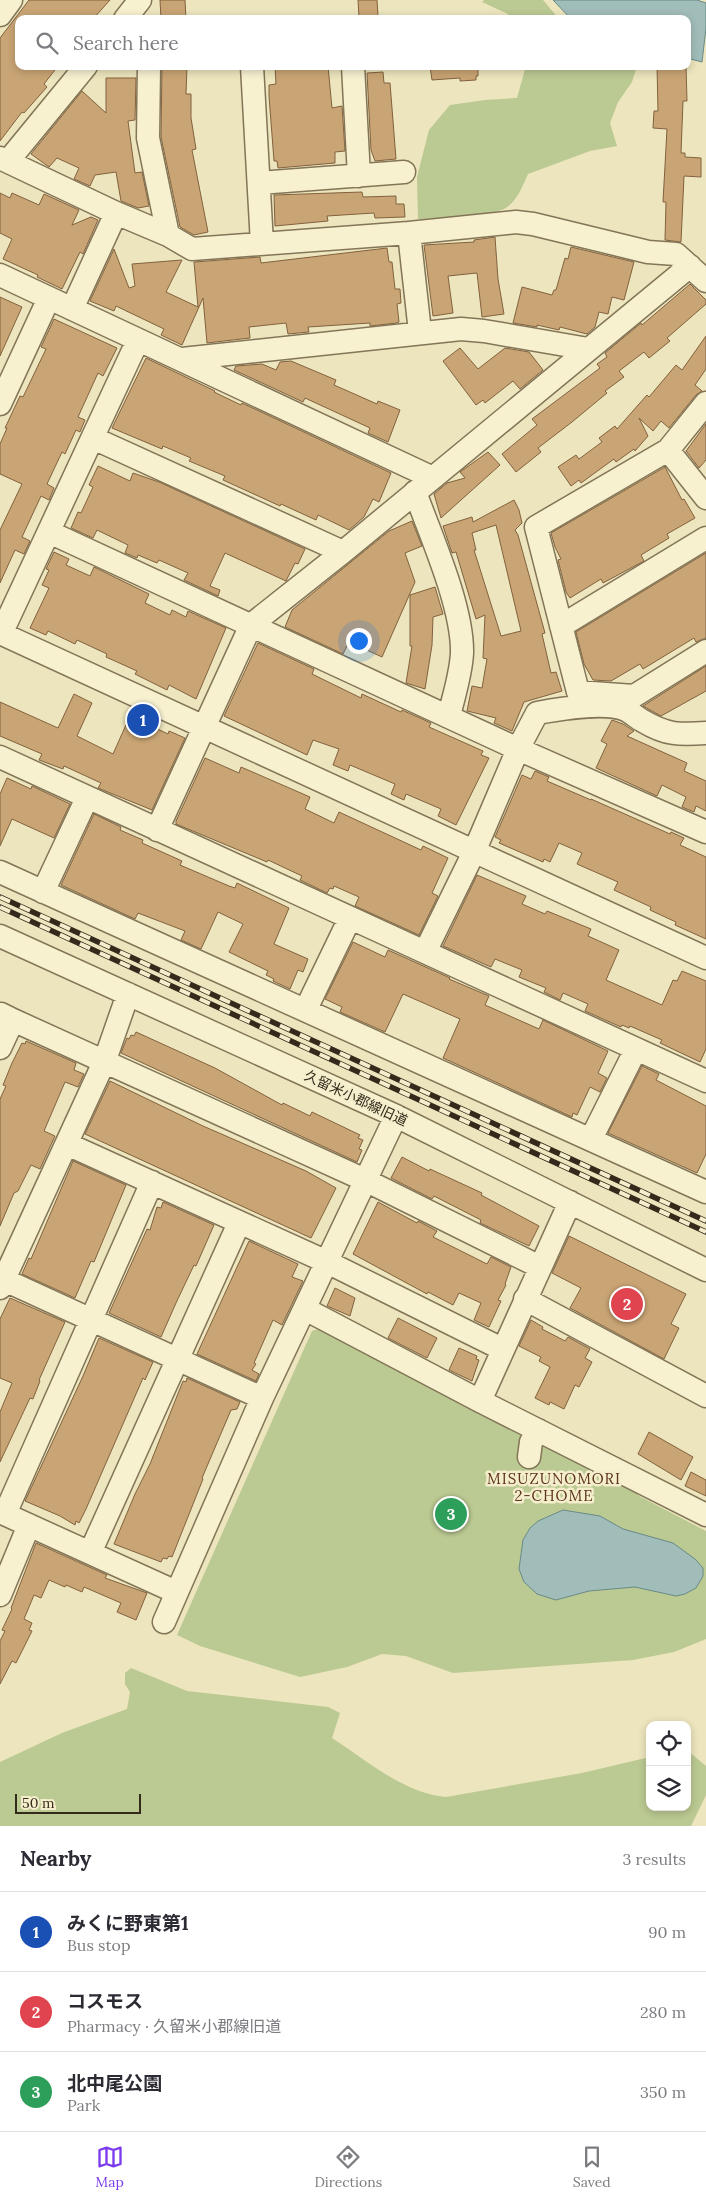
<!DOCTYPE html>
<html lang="en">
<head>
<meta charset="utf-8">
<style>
	body { margin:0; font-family:Lora,"Noto Sans JP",serif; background:#f2f2f3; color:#2b2b33 }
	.controls { position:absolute; right:15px; bottom:15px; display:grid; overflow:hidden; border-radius:10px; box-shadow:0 2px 8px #0003 }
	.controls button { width:45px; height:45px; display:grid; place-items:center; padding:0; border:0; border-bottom:1px solid #e1e1e2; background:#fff; color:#2b2b33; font:25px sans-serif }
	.scale { position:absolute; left:15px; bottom:12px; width:126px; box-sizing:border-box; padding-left:5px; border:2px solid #332a1b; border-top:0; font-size:14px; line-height:18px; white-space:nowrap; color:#332a1b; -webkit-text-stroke:4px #f4eecc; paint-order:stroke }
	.you { position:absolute; left:358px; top:640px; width:18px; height:18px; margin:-12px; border:4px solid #fff; border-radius:50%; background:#1a73e8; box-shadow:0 0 0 8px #1a73e833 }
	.badge { display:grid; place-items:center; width:32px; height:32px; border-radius:50%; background:#7c3aed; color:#fff; font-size:16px; font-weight:700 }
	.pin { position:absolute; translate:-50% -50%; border:2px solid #fff; box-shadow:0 1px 5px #0006 }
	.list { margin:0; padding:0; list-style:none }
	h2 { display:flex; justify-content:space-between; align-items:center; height:65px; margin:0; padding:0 20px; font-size:21px }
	h2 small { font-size:16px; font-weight:400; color:#7c7c81 }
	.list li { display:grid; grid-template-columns:32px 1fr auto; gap:15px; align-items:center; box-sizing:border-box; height:80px; padding:0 20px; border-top:1px solid #e1e1e2 }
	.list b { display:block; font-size:19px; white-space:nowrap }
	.list p { margin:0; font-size:16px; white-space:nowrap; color:#7c7c81 }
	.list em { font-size:16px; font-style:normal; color:#7c7c81 }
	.icon { flex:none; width:28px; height:28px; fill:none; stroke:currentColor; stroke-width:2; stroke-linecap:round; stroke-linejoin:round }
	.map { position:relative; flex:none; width:706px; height:1826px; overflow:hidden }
	.search { position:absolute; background:#fff; box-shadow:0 2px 8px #0003; left:15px; right:15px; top:15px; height:55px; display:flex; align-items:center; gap:12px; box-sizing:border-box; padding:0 18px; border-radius:10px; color:#7c7c81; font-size:19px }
	.sheet { height:305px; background:#fff }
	nav { display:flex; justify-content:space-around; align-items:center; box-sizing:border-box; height:70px; border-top:1px solid #e1e1e2; background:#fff; font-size:14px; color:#7c7c81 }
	nav a { display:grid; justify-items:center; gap:2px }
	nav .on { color:#7c3aed }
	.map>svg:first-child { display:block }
	.green { fill:#bbc992 }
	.water { fill:#a1bdb9; stroke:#698a87 }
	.building { fill:#c9a474; stroke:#82623e; fill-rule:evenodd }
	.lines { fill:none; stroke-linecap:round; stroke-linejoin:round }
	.minor-casing { stroke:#837557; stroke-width:25 }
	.minor { stroke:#f7f1d0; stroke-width:22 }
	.rail-casing { stroke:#332a1b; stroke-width:5.5 }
	.rail { stroke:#f4eecc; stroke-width:4; stroke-dasharray:11; stroke-linecap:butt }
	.labels { text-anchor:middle; stroke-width:5; stroke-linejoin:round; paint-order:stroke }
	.street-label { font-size:14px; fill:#332a1b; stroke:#f4eecc }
	.neighbourhood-label { font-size:15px; letter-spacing:1px; fill:#5e341c; stroke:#f4eecc }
</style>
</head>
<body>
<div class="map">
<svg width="706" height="1826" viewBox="0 0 706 1826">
	<rect width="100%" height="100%" fill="#ece5bd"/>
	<!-- green -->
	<path class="green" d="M 484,0 L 543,0 L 559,19 L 510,19 L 508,14 L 482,2 Z
		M 526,66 L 637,66 L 632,82 L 618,102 L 610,123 L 617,146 L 590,151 L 528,174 C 522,187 517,202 504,209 C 492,215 433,219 418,219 L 417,177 L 429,130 L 450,105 L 485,100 L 517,98 Z
		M 319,1329 L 475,1412 L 519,1434 L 546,1441 L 621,1479 L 639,1496 L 706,1531 L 706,1639 L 674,1652 L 633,1660 L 453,1673 L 406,1656 L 382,1654 L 347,1667 L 300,1677 L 200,1646 L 177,1635 L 312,1331 Z
		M 131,1668 L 187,1691 L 328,1707 L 340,1713 L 332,1738 C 368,1761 403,1793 446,1797 L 582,1773 L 650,1757 L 650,1807 L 687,1807 L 687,1750 L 706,1766 L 706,1795 L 691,1826 L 0,1826 L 0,1762 L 62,1733 L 127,1709 L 130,1692 L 125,1684 L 125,1673 Z"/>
	<!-- water -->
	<path class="water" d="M 553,0 L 697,0 L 706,3 L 706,28 L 702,62 L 687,58 L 687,19 L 571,19 Z
		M 563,1510 L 600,1516 L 623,1529 L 673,1543 L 695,1559 L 703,1568 L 703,1576 L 696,1588 L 685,1594 L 676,1596 L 635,1587 L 589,1591 L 556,1600 L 537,1594 L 524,1582 L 519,1569 L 523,1540 L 530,1528 L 538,1521 Z"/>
	<!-- building -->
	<path class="building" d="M 29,0 L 110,0 L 93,19 L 19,19 L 19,66 L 58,66 L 44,84 L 47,87 L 24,113 L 22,112 L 0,141 L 0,38 Z
		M 160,0 L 185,0 L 186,19 L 161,19 Z
		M 358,0 L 377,0 L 378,16 L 359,17 Z
		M 162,66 L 187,66 L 186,94 L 191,94 L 191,118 L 196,149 L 192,150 L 208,232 L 194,235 L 180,227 L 161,137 Z
		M 275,66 L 328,66 L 332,108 L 342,106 L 345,151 L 335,152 L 335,163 L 278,168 L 277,161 L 274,161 L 269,96 L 269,85 L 276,84 Z
		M 430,66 L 478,66 L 478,76 L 476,76 L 476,80 L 460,81 L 460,78 L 432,80 Z
		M 657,66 L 686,66 L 687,101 L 683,101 L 681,153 L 685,153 L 685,157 L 701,158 L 701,177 L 684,176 L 681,242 L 665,240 L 666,202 L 663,202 L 667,129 L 653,128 L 654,111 L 658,111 Z
		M 383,72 L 384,83 L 390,83 L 396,159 L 375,161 L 371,150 L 367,73 Z
		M 106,78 L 136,78 L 135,120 L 128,121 L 135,173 L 142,172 L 149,206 L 138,208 L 121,201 L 116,172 L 95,175 L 90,186 L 74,179 L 79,168 L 57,158 L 49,167 L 31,154 L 82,91 L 106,113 Z
		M 362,192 L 363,197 L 396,196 L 396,204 L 404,204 L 405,217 L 375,218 L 374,213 L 327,216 L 328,221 L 275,226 L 274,195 Z
		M 0,193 L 10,198 L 12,193 L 39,205 L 44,194 L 79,210 L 72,225 L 91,217 L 98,220 L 83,254 L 80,252 L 62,289 L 37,277 L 38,275 L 3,259 L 12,239 L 0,233 Z
		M 495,237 L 498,279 L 504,314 L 482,317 L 477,273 L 448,276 L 453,313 L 433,316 L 424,245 L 474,242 L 474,240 Z
		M 571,247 L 634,262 L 624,300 L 612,297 L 608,314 L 599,312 L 595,327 L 587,334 L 560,327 L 559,330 L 537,325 L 537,327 L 513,323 L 522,287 L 552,295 L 554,290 L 556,290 L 565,258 L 568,259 Z
		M 387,248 L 389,262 L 392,262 L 395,289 L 400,289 L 401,303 L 397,304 L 399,322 L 397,323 L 370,326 L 370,323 L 308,327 L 309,332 L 288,334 L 286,323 L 249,327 L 250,338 L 207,343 L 203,298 L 182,345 L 161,335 L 164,329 L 116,306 L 114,311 L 90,301 L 114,249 L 129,288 L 135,286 L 132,264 L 182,260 L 166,292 L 198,307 L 194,262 L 260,257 L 261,263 Z
		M 690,284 L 706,300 L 706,304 L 667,338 L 670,341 L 649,358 L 644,352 L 619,371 L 624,377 L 605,391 L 607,393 L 572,422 L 538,448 L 541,452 L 516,472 L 502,454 L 537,425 L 532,419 L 600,368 L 597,364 L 607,357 L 605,353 L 641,323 L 642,325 Z
		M 0,297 L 22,307 L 0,356 Z
		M 54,319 L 117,348 L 103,376 L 98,373 L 78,417 L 85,420 L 80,432 L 76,430 L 65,454 L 62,452 L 47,484 L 54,488 L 49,500 L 41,496 L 22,537 L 30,541 L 24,554 L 15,550 L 0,583 L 0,530 L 22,484 L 0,474 L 0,444 L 7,428 L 5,428 L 20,396 L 23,397 L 46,349 L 41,347 Z
		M 706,336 L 706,369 L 695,385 L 702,391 L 696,395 L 669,428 L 661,421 L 653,431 L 639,418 L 648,436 L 635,451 L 634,449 L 616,462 L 614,459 L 581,483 L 579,480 L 571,486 L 558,467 L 576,455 L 579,459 L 602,442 L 599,438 L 615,426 L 617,429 L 647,395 L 649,397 L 676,365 L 682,370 Z
		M 460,348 L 478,369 L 505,348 L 529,352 L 543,370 L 520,389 L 513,381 L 485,403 L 483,400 L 476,405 L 443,361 Z
		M 146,358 L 215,391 L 214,392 L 241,405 L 242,403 L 391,473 L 379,502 L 373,499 L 364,517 L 349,530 L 318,515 L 316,520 L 281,504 L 280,506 L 223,480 L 225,476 L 189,461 L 191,458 L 163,446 L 162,449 L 112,428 Z
		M 291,361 L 336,380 L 334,385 L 377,404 L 378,401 L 400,410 L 388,442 L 368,433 L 370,428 L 305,398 L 303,402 L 234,370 L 236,366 L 262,364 L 276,370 L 280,362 Z
		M 706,424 L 706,460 L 699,468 L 686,451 Z
		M 488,452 L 500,465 L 441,518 L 434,494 L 447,483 L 465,478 L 460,472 Z
		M 98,466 L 130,481 L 133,473 L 159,482 L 305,549 L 298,564 L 295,563 L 286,581 L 225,553 L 210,586 L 220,590 L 218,596 L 184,580 L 188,573 L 159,560 L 157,563 L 138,555 L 137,558 L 125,553 L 128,545 L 97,530 L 93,538 L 71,528 L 78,512 L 81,513 L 93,487 L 89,485 Z
		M 665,467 L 682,500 L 684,499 L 695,518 L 667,534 L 669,538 L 641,555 L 644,561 L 603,583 L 601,579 L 570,598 L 566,592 L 558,560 L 561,559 L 555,547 L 551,533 Z
		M 514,500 L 519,510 L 522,523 L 515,530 L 518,535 L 545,633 L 542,634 L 551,673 L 556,672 L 562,691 L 524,702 L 512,731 L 494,723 L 496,718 L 467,711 L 472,686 L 482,688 L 487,659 L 483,658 L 485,615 L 476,619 L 456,552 L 452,553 L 443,526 L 472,517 L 473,522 ZM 496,525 L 521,631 L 501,636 L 474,550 L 476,550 L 472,533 Z
		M 412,521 L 422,546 L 405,553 L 415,582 L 382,657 L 349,642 L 343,654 L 285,627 L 292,610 L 389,531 Z
		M 54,552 L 69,559 L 66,565 L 90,576 L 94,567 L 149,594 L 145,603 L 170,615 L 172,610 L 186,617 L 188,611 L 226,628 L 196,699 L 169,685 L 167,690 L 135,674 L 137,671 L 106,657 L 107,654 L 77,640 L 75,644 L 48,631 L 46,635 L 30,628 L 49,588 L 42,585 L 49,570 L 46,569 Z
		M 706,553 L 706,638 L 696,642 L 694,638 L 643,669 L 640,664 L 611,681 L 593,680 L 584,664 L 576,632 Z
		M 435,587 L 443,614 L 433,617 L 432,645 L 425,689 L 406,683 L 412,646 L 410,646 L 410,595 Z
		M 258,643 L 314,669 L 312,674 L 361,698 L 362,694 L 401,712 L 402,710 L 431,723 L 429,727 L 483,751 L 481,755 L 489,758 L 456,825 L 438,816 L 441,809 L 406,794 L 404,800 L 391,794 L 395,784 L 350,765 L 348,771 L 333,765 L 339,749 L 313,740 L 307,755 L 224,716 Z
		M 706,666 L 706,691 L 661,716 L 643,706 Z
		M 74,694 L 92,703 L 77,736 L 113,754 L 130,716 L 168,734 L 169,731 L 185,738 L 152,810 L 98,788 L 101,783 L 64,766 L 63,769 L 39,760 L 42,754 L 0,736 L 0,702 L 58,728 Z
		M 612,720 L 623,724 L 634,731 L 627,736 L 687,763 L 684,771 L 706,781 L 706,811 L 696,806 L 694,812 L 682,807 L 686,797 L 662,785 L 657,796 L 596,768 L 607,744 L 601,741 Z
		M 205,758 L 239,773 L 241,767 L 310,797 L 305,809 L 334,823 L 339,812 L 421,850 L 423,846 L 448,858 L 432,893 L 438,896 L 419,935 L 355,906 L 359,897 L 334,886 L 333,889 L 330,888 L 327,893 L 300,880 L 302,876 L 268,860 L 267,862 L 176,824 L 176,821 Z
		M 535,771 L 549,777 L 547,781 L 591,800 L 591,799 L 670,834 L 671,832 L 684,838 L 680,845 L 706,857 L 706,939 L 675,925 L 676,922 L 650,910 L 651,907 L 614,890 L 618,882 L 577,864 L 582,853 L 559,843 L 550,862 L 544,859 L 543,862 L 499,843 L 501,840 L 495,837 L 522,775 L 531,779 Z
		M 7,778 L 31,789 L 32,786 L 70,804 L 54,838 L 12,819 L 0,846 L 0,794 Z
		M 94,814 L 121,827 L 120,830 L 143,840 L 142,843 L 182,861 L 180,865 L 229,886 L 235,888 L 237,883 L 289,908 L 274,944 L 308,959 L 303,972 L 298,970 L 290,989 L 273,981 L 274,979 L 266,975 L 268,971 L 229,952 L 243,924 L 218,912 L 201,949 L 181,940 L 185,931 L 138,913 L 135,919 L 61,885 Z
		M 477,875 L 526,896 L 522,904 L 545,914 L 547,911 L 591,929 L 588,936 L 619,950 L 606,980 L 662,1005 L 673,980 L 677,981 L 682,971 L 706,981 L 706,1049 L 700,1062 L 660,1043 L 662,1040 L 630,1026 L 629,1028 L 622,1025 L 621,1027 L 585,1011 L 588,1004 L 563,993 L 560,1000 L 544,992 L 546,988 L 519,977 L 522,970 L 495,959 L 491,967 L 443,946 Z
		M 353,942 L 385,957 L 388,950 L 450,978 L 449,979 L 489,996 L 485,1005 L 539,1029 L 543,1020 L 608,1051 L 598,1073 L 607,1078 L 600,1092 L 590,1087 L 577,1115 L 573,1113 L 572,1117 L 443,1058 L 460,1019 L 403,994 L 385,1032 L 340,1012 L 342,1007 L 325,999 Z
		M 136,1032 L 215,1068 L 282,1105 L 283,1103 L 310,1116 L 312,1112 L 360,1135 L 358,1138 L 363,1140 L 359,1149 L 362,1150 L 357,1162 L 121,1053 L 127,1038 L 129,1039 L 131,1035 L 134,1036 Z
		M 26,1041 L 76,1063 L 74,1070 L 84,1074 L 78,1087 L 65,1082 L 44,1131 L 55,1136 L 40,1169 L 31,1165 L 18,1191 L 14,1193 L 0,1226 L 0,1099 L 6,1086 L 3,1085 L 12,1063 L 22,1043 L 25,1044 Z
		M 642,1066 L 659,1074 L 656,1080 L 706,1106 L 706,1154 L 697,1173 L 608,1133 Z
		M 110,1081 L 203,1126 L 306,1171 L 336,1188 L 311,1238 L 85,1134 Z
		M 402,1157 L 429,1171 L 430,1169 L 482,1193 L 481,1195 L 539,1226 L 529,1246 L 480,1223 L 481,1220 L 434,1196 L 432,1199 L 391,1178 Z
		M 73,1161 L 126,1185 L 94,1262 L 91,1261 L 75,1298 L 22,1274 L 29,1258 L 31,1259 Z
		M 163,1202 L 214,1225 L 196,1266 L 194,1265 L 176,1303 L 161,1337 L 109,1313 L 147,1229 L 150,1230 L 157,1207 L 161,1208 Z
		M 378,1202 L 417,1223 L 418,1221 L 437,1231 L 433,1237 L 487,1264 L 491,1257 L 511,1267 L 505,1284 L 506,1285 L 498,1300 L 501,1301 L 489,1327 L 474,1320 L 481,1303 L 459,1293 L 453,1305 L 428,1292 L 427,1294 L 353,1254 Z
		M 569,1236 L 686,1294 L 671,1324 L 679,1328 L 664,1359 L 570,1308 L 581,1288 L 552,1273 Z
		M 249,1241 L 298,1264 L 292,1277 L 303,1281 L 282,1325 L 273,1320 L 254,1363 L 256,1364 L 252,1370 L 259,1374 L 256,1381 L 197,1354 Z
		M 335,1288 L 355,1298 L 350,1316 L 327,1306 Z
		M 10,1298 L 65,1322 L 39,1380 L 40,1381 L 33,1399 L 30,1398 L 0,1462 L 0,1412 L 12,1383 L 0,1378 L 0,1319 Z
		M 398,1318 L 437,1338 L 427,1358 L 388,1338 Z
		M 531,1320 L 543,1327 L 542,1329 L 565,1341 L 568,1337 L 590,1349 L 585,1358 L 592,1362 L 579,1387 L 575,1385 L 564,1409 L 550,1402 L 549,1405 L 535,1398 L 550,1367 L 539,1361 L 541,1357 L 519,1346 Z
		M 99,1338 L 153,1362 L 145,1380 L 143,1378 L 86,1509 L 79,1523 L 76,1521 L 75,1525 L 60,1516 L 25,1501 L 83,1376 Z
		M 459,1348 L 477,1356 L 476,1359 L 479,1360 L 472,1381 L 449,1370 Z
		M 187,1378 L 240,1402 L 237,1409 L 231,1410 L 202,1478 L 203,1479 L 172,1557 L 169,1556 L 167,1559 L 163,1558 L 161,1562 L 114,1544 L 135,1494 L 150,1464 L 183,1381 L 186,1382 Z
		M 649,1432 L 693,1457 L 681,1480 L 638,1454 Z
		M 691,1472 L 706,1480 L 706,1496 L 685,1486 Z
		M 36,1543 L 107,1575 L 105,1578 L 147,1593 L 136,1620 L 117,1612 L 121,1603 L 84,1587 L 82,1592 L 66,1585 L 65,1587 L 49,1580 L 41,1598 L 34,1595 L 24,1619 L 32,1623 L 29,1630 L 32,1631 L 16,1663 L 12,1661 L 0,1684 L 0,1641 L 5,1631 L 2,1630 L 12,1609 L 11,1608 Z"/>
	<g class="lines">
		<defs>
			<path id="minor" d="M 0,15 L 11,0
				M 125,19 L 140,0
				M 149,66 L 148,138 L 168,235
				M 252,66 L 262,244
				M 353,66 L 359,176
				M 0,158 L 116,213 L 168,235 L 192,249 L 409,233 L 516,222 L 533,224 L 648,252 L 676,254 L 706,281
				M 8,161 L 86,66
				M 259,183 L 404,172
				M 409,233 L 420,332
				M 0,275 L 433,478
				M 72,309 L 116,213
				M 182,359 L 461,329 L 484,331 L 588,349
				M 706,403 L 668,450 L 706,498
				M 0,404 L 49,298
				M 93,438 L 343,552
				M 668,450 L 536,527 L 578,692 L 634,696 L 706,651
				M 415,492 C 431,536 463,607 462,653 C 461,674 454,695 449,716
				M 49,532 L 518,749 L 706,832
				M 561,626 L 706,538
				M 0,633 L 706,958
				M 1,634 L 138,340
				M 0,757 L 706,1081
				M 157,830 L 251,625 L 343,552 L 690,266
				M 0,872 L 706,1192
				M 43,892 L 87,798
				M 0,936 L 396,1116 L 706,1270
				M 425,952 L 474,852 L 518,749 L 537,713 C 560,709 605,701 626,710 C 632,713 637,718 643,721 C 666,735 680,735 706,733
				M 306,1009 L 350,918
				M 13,1020 L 365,1180 L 540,1267
				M 0,1048 L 13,1020 L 1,1014
				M 591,1139 L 636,1049
				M 67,1144 L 327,1262 L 502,1349
				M 0,1278 L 262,1398
				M 0,1288 L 105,1060 L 128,994
				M 525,1299 L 706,1396
				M 305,1309 L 480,1401 L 706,1515
				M 480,1401 L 570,1202
				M 529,1457 L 531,1442 L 538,1430
				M 0,1512 L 176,1592
				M 5,1514 L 152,1182
				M 90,1553 L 239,1223
				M 0,1595 L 29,1525
				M 164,1622 L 262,1398 L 396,1116"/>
		</defs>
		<!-- minor casing -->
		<use href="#minor" class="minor-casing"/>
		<!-- minor -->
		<use href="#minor" class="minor"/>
		<defs>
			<path id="rail" d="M 0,897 L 706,1221
				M 0,907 L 706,1232"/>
		</defs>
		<!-- rail casing -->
		<use href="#rail" class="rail-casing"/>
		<!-- rail -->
		<use href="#rail" class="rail"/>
	</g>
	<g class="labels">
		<!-- street labels -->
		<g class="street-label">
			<text transform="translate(356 1098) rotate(25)" y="5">久留米小郡線旧道</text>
		</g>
		<!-- neighbourhood labels -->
		<g class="neighbourhood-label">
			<text x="554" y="1484">MISUZUNOMORI<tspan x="554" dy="17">2-CHOME</tspan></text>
		</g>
	</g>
</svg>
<div class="controls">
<button><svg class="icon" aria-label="locate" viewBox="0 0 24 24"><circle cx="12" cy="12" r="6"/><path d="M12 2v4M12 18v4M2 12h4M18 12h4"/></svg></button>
<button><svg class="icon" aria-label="layers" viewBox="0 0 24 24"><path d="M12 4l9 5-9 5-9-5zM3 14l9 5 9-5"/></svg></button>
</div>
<div class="scale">50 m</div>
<div class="you"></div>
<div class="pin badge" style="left:143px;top:720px;background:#1a4fb4">1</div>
<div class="pin badge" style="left:627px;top:1304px;background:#e0444e">2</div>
<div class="pin badge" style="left:451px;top:1514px;background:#2e9e5b">3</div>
<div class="search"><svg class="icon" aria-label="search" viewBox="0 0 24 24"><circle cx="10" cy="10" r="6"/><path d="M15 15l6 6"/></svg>Search here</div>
</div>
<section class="sheet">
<h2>Nearby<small>3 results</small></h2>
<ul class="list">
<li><span class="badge" style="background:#1a4fb4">1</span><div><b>みくに野東第1</b><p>Bus stop</p></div><em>90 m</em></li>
<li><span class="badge" style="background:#e0444e">2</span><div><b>コスモス</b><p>Pharmacy · 久留米小郡線旧道</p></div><em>280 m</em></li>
<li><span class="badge" style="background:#2e9e5b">3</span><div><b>北中尾公園</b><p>Park</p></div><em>350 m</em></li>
</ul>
</section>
<nav>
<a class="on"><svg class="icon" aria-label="map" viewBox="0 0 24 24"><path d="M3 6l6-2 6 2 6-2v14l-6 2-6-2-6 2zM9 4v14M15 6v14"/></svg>Map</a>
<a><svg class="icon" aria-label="directions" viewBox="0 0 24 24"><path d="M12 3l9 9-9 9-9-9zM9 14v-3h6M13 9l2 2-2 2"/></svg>Directions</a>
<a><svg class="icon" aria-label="saved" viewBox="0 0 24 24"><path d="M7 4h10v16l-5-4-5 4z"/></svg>Saved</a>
</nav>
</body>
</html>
